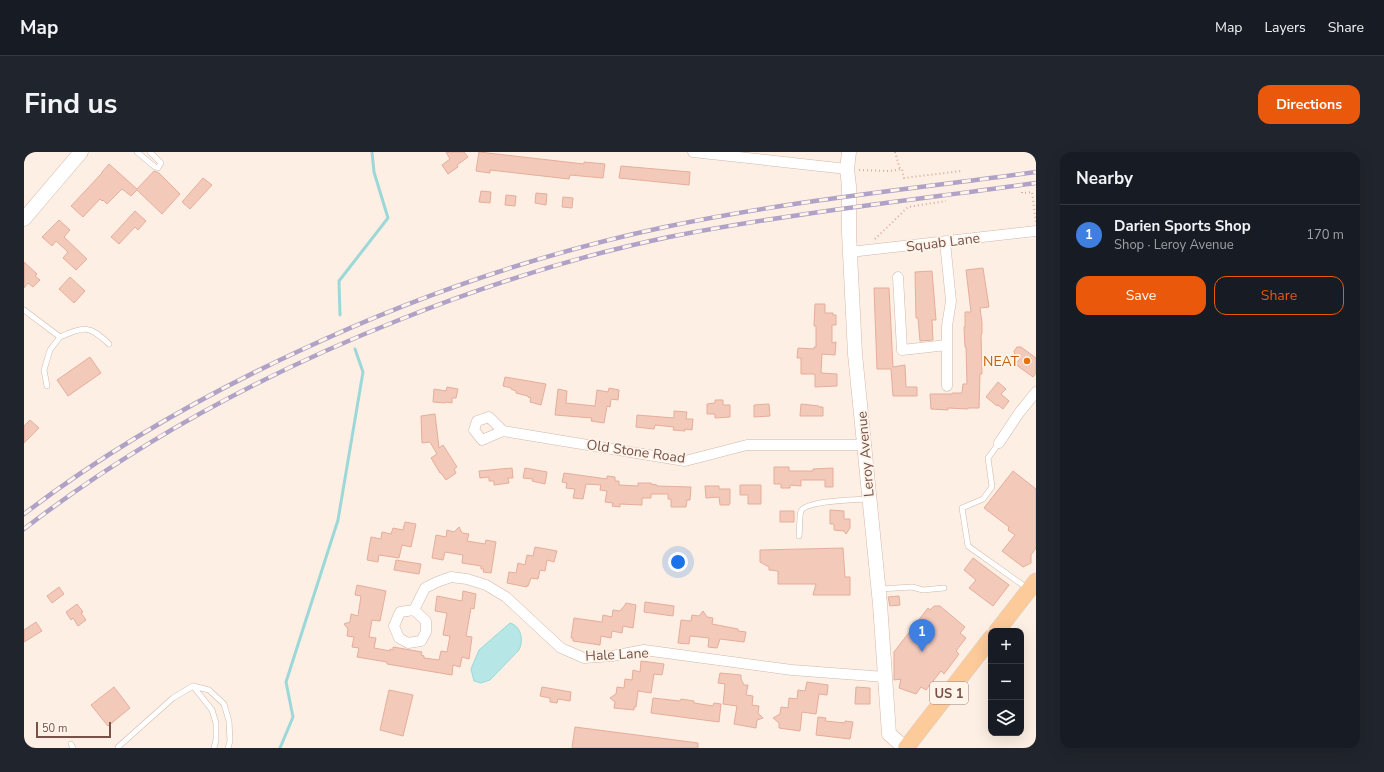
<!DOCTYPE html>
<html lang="en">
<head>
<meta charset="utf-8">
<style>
	body { margin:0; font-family:"Nunito Sans",sans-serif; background:#20242c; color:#f1f3f6 }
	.controls { position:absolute; right:12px; bottom:12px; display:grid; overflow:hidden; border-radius:8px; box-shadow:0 4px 16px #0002 }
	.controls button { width:36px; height:36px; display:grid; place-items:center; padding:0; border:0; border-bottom:1px solid #363941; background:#171b24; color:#f1f3f6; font:20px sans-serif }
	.scale { position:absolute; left:12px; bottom:10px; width:75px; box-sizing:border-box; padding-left:4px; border:2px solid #765248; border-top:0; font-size:11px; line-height:14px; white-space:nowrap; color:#765248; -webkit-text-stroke:3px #fff4ea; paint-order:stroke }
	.you { position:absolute; left:654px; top:410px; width:14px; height:14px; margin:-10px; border:3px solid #fff; border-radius:50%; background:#1a73e8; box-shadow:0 0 0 6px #1a73e833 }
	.badge { display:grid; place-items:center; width:26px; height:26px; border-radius:50%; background:#ea580c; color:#fff; font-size:13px; font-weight:700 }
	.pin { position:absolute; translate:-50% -33px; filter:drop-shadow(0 1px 2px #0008) }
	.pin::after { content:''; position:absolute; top:21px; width:14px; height:12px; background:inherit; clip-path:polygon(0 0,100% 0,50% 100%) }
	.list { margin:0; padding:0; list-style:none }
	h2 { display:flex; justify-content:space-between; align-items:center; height:52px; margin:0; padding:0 16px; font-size:17px }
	h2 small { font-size:13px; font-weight:400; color:#9ea1a6 }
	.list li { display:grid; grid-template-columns:26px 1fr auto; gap:12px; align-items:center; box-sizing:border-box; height:60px; padding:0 16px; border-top:1px solid #363941 }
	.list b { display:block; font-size:15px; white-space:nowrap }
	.list p { margin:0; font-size:13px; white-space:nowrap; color:#9ea1a6 }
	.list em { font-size:13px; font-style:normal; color:#9ea1a6 }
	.actions { display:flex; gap:8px; padding:12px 16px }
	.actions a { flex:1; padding:9px 0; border:1px solid #ea580c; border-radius:12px; text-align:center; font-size:14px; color:#ea580c }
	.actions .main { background:#ea580c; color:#fff }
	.icon { flex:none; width:22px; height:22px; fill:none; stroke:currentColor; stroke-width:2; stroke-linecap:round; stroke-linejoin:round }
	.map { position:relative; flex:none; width:1012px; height:596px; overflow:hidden; border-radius:12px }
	header { display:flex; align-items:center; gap:24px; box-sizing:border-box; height:56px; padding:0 20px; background:#171b24; border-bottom:1px solid #363941 }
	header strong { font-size:19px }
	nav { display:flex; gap:22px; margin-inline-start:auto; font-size:14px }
	.intro { display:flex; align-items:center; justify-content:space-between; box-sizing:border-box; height:96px; padding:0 24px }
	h1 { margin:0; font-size:28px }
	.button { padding:10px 18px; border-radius:12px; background:#ea580c; color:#fff; font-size:14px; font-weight:700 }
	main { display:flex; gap:24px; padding:0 24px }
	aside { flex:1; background:#171b24; border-radius:12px; box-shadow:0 4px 16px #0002 }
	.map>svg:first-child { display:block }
	.water { fill:#b7e6e7; stroke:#9dd8d9 }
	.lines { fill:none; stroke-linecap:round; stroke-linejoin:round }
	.stream { stroke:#9dd8d9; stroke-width:3 }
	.building { fill:#f3c9ba; stroke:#e6ad9a }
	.lane-casing { stroke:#d0b8ac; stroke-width:6 }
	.street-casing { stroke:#d0b8ac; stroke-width:11 }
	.secondary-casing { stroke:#d7b8ab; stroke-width:15 }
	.primary-casing { stroke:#d9cfcc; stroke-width:17 }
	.path { stroke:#d8ac9d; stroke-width:2; stroke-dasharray:1 3; stroke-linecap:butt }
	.lane { stroke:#fff; stroke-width:5 }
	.street { stroke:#fff; stroke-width:10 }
	.secondary { stroke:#fff; stroke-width:14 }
	.primary { stroke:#fdcb9a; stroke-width:16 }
	.rail-casing { stroke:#b0a2c6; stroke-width:4.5 }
	.rail { stroke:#fff4ea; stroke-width:3; stroke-dasharray:9; stroke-linecap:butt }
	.food-dot { fill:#e8710a; stroke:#fff4ea; stroke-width:1.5 }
	.labels { text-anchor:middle; stroke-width:3.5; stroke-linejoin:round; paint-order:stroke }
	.shield { fill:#fff4ea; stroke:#9f8379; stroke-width:1 }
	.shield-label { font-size:13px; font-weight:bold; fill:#765248 }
	.street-label { font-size:14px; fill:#765248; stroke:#fff4ea }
	.food-label { font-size:14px; fill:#c56008; stroke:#fff4ea; text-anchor:end }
</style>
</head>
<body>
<header>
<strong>Map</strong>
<nav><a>Map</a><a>Layers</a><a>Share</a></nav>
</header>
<div class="intro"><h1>Find us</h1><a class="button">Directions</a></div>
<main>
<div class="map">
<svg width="1012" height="596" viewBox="0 0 1012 596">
	<rect width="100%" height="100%" fill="#fdefe3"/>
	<!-- water -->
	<path class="water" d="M 486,471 C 497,474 500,488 495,498 L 466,528 L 457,531 L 450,529 L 447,517 L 455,498 Z"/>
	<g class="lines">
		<!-- stream -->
		<path class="stream" d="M 316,163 L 315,129 L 364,66 L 350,20 L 348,0
			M 256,596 L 269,565 L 262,530 L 314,368 L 339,220 L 331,197"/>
	</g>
	<!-- building -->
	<path class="building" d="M 422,0 L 440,0 L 444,5 L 433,13 L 434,15 L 424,22 L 418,13 L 426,7 Z
		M 455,0 L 560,12 L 560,10 L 581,12 L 579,26 L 546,23 L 545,27 L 466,18 L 466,21 L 452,19 Z
		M 85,12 L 113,37 L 130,19 L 135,21 L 156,42 L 138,62 L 113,38 L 107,44 L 98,37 L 83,52 L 79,48 L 78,49 L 76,47 L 59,65 L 47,54 L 78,21 L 78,20 Z
		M 597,14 L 666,20 L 665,33 L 595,26 Z
		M 179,26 L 188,33 L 166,57 L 158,50 Z
		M 457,39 L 467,40 L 466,51 L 455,50 Z
		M 512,41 L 523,42 L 522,53 L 511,51 Z
		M 482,43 L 492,44 L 491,54 L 481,53 Z
		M 539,45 L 549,46 L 548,56 L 538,55 Z
		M 111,59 L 122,69 L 114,78 L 111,75 L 95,92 L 87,85 Z
		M 35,68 L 46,78 L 40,85 L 63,107 L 52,118 L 39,106 L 44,100 L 32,89 L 28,94 L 18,85 Z
		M 0,110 L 13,122 L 11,124 L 16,128 L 9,135 L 4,131 L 0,136 Z
		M 959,116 L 965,155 L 956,156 L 958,171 L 958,182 L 957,183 L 958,222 L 956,222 L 955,256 L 944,256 L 944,257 L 924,256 L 924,258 L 907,257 L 906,242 L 928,242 L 928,241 L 938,241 L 939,232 L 943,232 L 942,195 L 941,195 L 940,175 L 941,175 L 941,160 L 947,160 L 942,118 Z
		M 908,119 L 912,168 L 908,168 L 909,188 L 896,189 L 894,166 L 892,166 L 891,120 Z
		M 46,125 L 61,139 L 50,151 L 35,137 Z
		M 850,136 L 865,136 L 869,215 L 881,213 L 882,235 L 893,235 L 893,244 L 869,244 L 867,217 L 853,217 Z
		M 791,152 L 801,152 L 801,161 L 809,161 L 809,163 L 812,163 L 812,173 L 808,173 L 808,191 L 812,190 L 811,203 L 798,202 L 797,221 L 813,222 L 813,234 L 791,235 L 791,222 L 777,222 L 777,206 L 773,206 L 774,196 L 790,197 L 790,195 L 792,195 L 792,174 L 790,174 Z
		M 993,195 L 997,195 L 1012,206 L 1012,221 L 1009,225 L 991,212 L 996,207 L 991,203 L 990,199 Z
		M 66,205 L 77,221 L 44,244 L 33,228 Z
		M 481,225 L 522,232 L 517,253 L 506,250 L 507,246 L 504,245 L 504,244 L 492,241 L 492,239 L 487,237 L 487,236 L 479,234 Z
		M 974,230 L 982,237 L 977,242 L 985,249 L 979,257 L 974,253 L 973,254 L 962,245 Z
		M 423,235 L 434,237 L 432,246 L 428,246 L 428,251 L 422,250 L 421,251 L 409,250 L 410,237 L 422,239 Z
		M 585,236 L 595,238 L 594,248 L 587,247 L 586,255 L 583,254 L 580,271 L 567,269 L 568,266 L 531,263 L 534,237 L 543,239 L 542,251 L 571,254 L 573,238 L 584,240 Z
		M 691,248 L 699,248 L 699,253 L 706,253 L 706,265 L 691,266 L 691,262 L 683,262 L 683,252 L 691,251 Z
		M 745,252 L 746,264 L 730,265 L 730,253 Z
		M 777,252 L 795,254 L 795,255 L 799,255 L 799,264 L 776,264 Z
		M 650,259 L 663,260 L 662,267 L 669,267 L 668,278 L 661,277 L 661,279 L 649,278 L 650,275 L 631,273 L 630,277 L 612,275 L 613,263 L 650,266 Z
		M 411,262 L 415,296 L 419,293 L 433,315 L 430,317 L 432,321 L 422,328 L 417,321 L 416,321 L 407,306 L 413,302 L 406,290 L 398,291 L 397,264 Z
		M 6,268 L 15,276 L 0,291 L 0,274 Z
		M 750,315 L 765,315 L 765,319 L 789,319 L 789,317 L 809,316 L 809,335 L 801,335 L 801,328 L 777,328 L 777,334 L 766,333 L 766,336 L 757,336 L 757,332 L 750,332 Z
		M 488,316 L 489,326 L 484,326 L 485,331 L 470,333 L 470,329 L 465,329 L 465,325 L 456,326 L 455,319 Z
		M 501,316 L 523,320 L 521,332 L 508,329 L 509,327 L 499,326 Z
		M 989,319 L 1012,337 L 1012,396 L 1007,403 L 1007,411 L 999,415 L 978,399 L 991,383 L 984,378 L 985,375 L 960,356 Z
		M 540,321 L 583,327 L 583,324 L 591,325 L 591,329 L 595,329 L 595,333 L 614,334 L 614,331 L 627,331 L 627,332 L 633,333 L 633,334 L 667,335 L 666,348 L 663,348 L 662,355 L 647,355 L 647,347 L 644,347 L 644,342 L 627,342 L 627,346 L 618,346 L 618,353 L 596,352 L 596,355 L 588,354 L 589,351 L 581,350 L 583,339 L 576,338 L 577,333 L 562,332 L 559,347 L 549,346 L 551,337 L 542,336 L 543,331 L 538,330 Z
		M 716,333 L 737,333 L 737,352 L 724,352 L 724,343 L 716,343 Z
		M 681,334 L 695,334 L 695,337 L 706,337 L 706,351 L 705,353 L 696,353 L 695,345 L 682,346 Z
		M 806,358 L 820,359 L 820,367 L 826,367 L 826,376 L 822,382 L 820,379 L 810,378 L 810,372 L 806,372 Z
		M 756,359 L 770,359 L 770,370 L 756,370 Z
		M 381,370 L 392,372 L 387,395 L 378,393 L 375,406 L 355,403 L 354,410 L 343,408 L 347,385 L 357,387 L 358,380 L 367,382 L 369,376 L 379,378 Z
		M 435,375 L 438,381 L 445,382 L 443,389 L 461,392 L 462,388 L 472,390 L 467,421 L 459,420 L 460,417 L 457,417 L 457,414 L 438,411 L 439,403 L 421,400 L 419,408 L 408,406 L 412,383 L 422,385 L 423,378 L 430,380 Z
		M 511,395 L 533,399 L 530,410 L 523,408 L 521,419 L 516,418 L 514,427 L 507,426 L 504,434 L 503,433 L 503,435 L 483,431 L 485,420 L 492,421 L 494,411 L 501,413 L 503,403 L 509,404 Z
		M 819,396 L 821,425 L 826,425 L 826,443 L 789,443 L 792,432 L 754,432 L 754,419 L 745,418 L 745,415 L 736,410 L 736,398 Z
		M 949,406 L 985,433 L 969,454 L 945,436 L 952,428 L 940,418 Z
		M 372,408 L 397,412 L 395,422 L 370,418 Z
		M 333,433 L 362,439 L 356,469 L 348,468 L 345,485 L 352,486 L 350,496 L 366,499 L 366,497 L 369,498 L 369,495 L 398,500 L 397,503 L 400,504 L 400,506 L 415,508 L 417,499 L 423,500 L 426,484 L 419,483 L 423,461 L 411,459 L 413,444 L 438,449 L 439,439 L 452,442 L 450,457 L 447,456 L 442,484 L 448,485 L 445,507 L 438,505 L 436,515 L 429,513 L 428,523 L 363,512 L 363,510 L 333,505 L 335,496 L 328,495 L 330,485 L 323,484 L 324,477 L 320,472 L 326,470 L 327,462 L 334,464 L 337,444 L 331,443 Z
		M 35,435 L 40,442 L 28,451 L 23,444 Z
		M 875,444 L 876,453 L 866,454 L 864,445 Z
		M 621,450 L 650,454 L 649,464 L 620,460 Z
		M 602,451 L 612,453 L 609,476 L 599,474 L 598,481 L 588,479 L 587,486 L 577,484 L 576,493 L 549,489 L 549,486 L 547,486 L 550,466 L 578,470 L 579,463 L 588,465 L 589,458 L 596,459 L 601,453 Z
		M 53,452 L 59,460 L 57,461 L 62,468 L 54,474 L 49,466 L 47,468 L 42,460 Z
		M 910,454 L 916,454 L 941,475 L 936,481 L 942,486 L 932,499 L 935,502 L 920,522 L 917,519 L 902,538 L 897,535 L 892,542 L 875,536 L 877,527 L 870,528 L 870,500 L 904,456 L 906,458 Z
		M 679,459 L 683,465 L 689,466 L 688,472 L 714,477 L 714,479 L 722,480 L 720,490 L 696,487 L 693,496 L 684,495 L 685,486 L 666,484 L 665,492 L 654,491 L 657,468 L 667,469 L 668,463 L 675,464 Z
		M 12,470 L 18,479 L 0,490 L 0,478 Z
		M 617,509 L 640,512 L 638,523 L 630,522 L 627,541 L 614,539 L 612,555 L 610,555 L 610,558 L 590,556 L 591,550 L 586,546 L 592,542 L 593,535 L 600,536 L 601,527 L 608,528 L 609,518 L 616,520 Z
		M 696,521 L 717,523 L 717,527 L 720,533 L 724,533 L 722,543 L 729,544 L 728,553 L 735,554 L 734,561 L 739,566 L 733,568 L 732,576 L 710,572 L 713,554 L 699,552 L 701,532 L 694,531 Z
		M 783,530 L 804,533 L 803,543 L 795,542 L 792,562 L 778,560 L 776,579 L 755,576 L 755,571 L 749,566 L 756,562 L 757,555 L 764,556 L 765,546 L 773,547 L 774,538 L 781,539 Z
		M 90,535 L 106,556 L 84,574 L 67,553 Z
		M 518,535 L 547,540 L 546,549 L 534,547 L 533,551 L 526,550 L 526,546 L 516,544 Z
		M 832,535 L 846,536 L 846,552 L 831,552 Z
		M 365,538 L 389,543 L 379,584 L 356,578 Z
		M 629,546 L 656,549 L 657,547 L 670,549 L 670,551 L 689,554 L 690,551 L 697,552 L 695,570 L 627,561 Z
		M 794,565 L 802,566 L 801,569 L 821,571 L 821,569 L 829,570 L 826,587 L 792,583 Z
		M 551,575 L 674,591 L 674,596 L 548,596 Z"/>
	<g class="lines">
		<defs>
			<path id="lane" d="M 113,0 L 131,15 L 134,16 L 137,11 L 126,0
				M 0,158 L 36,185 C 61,174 65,173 85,192
				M 23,234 L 20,218 L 26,198 L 36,185
				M 975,291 L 964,306 L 968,335 L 959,347 L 938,356 L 944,394 L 1003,436
				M 775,384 C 776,378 775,364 777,359 C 783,348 832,348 844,347
				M 856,437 L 888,435 L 899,438 L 920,436
				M 47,592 L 49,596
				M 94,595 L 149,546 L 169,534
				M 190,596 L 192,588 L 192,571 L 188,558 L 169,534 L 185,538 L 200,552 L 205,569 L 206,589 L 204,596"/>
			<path id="street" d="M 669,0 L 823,17
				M 921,90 L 927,149 L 923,174 L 923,234
				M 826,100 L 1012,79
				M 874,125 L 878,198 L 923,193
				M 479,279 L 465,265 L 453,269 L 450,278 L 458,288 L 479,279 L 661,309 L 723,293 L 840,293
				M 975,291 L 995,261 L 1012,240
				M 390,458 L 376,460 L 370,474 L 375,486 L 384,491 L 397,489 L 402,480 L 402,469 L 390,458 L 401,436 L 413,430 L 427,425 L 443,427 L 462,433 L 482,445 L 537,496 L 560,506 L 588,504 L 620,498 L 768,518 L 861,525"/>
			<path id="secondary" d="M 825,0 L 823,17 L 825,34 L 825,81 L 831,202 L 856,452 L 865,582 L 881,596
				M 0,67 L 57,0"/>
			<path id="primary" d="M 973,479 L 1012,429
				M 882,596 L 967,486"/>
		</defs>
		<!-- lane casing -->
		<use href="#lane" class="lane-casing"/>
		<!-- street casing -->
		<use href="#street" class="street-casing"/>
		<!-- secondary casing -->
		<use href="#secondary" class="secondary-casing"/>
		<!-- primary casing -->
		<use href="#primary" class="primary-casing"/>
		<!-- path -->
		<path class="path" d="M 871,0 L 876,17
			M 835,18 L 866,19 L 878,17 L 880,26 L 937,19
			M 998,40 L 998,41 L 1008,40 L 1012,70
			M 851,87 L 884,55 L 922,49"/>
		<!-- lane -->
		<use href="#lane" class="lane"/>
		<!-- street -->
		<use href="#street" class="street"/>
		<!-- secondary -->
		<use href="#secondary" class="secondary"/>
		<!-- primary -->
		<use href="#primary" class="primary"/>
		<defs>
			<path id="rail" d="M 0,362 C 85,297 178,244 275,199 C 392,144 514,102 641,75 C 763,49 888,37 1012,20
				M 0,377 C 114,289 241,221 375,168 C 463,133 553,104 645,85 C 767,61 890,48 1012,31"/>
		</defs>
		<!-- rail casing -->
		<use href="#rail" class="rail-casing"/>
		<!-- rail -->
		<use href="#rail" class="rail"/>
	</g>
	<!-- markers -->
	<circle class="food-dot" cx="1003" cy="209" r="4"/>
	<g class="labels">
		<!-- shield labels -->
		<rect class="shield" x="906" y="530" width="38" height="22" rx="3"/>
		<g class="shield-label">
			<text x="925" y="546">US 1</text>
		</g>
		<!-- street labels -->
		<g class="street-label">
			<text transform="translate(919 90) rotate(-7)" y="5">Squab Lane</text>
			<text transform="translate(612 299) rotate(8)" y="5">Old Stone Road</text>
			<text transform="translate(841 302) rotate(-95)" y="5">Leroy Avenue</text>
			<text transform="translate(593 502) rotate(-3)" y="5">Hale Lane</text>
		</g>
		<!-- food labels -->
		<g class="food-label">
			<text x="995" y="214">NEAT</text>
		</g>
	</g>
</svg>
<div class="controls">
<button>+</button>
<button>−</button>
<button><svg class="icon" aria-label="layers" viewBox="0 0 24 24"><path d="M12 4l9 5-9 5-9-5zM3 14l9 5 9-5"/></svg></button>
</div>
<div class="scale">50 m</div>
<div class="you"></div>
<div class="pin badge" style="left:898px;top:500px;background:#3f7fe0">1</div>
</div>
<aside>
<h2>Nearby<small></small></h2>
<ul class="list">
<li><span class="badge" style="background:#3f7fe0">1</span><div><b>Darien Sports Shop</b><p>Shop · Leroy Avenue</p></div><em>170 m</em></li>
</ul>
<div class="actions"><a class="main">Save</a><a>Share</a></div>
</aside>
</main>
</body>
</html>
